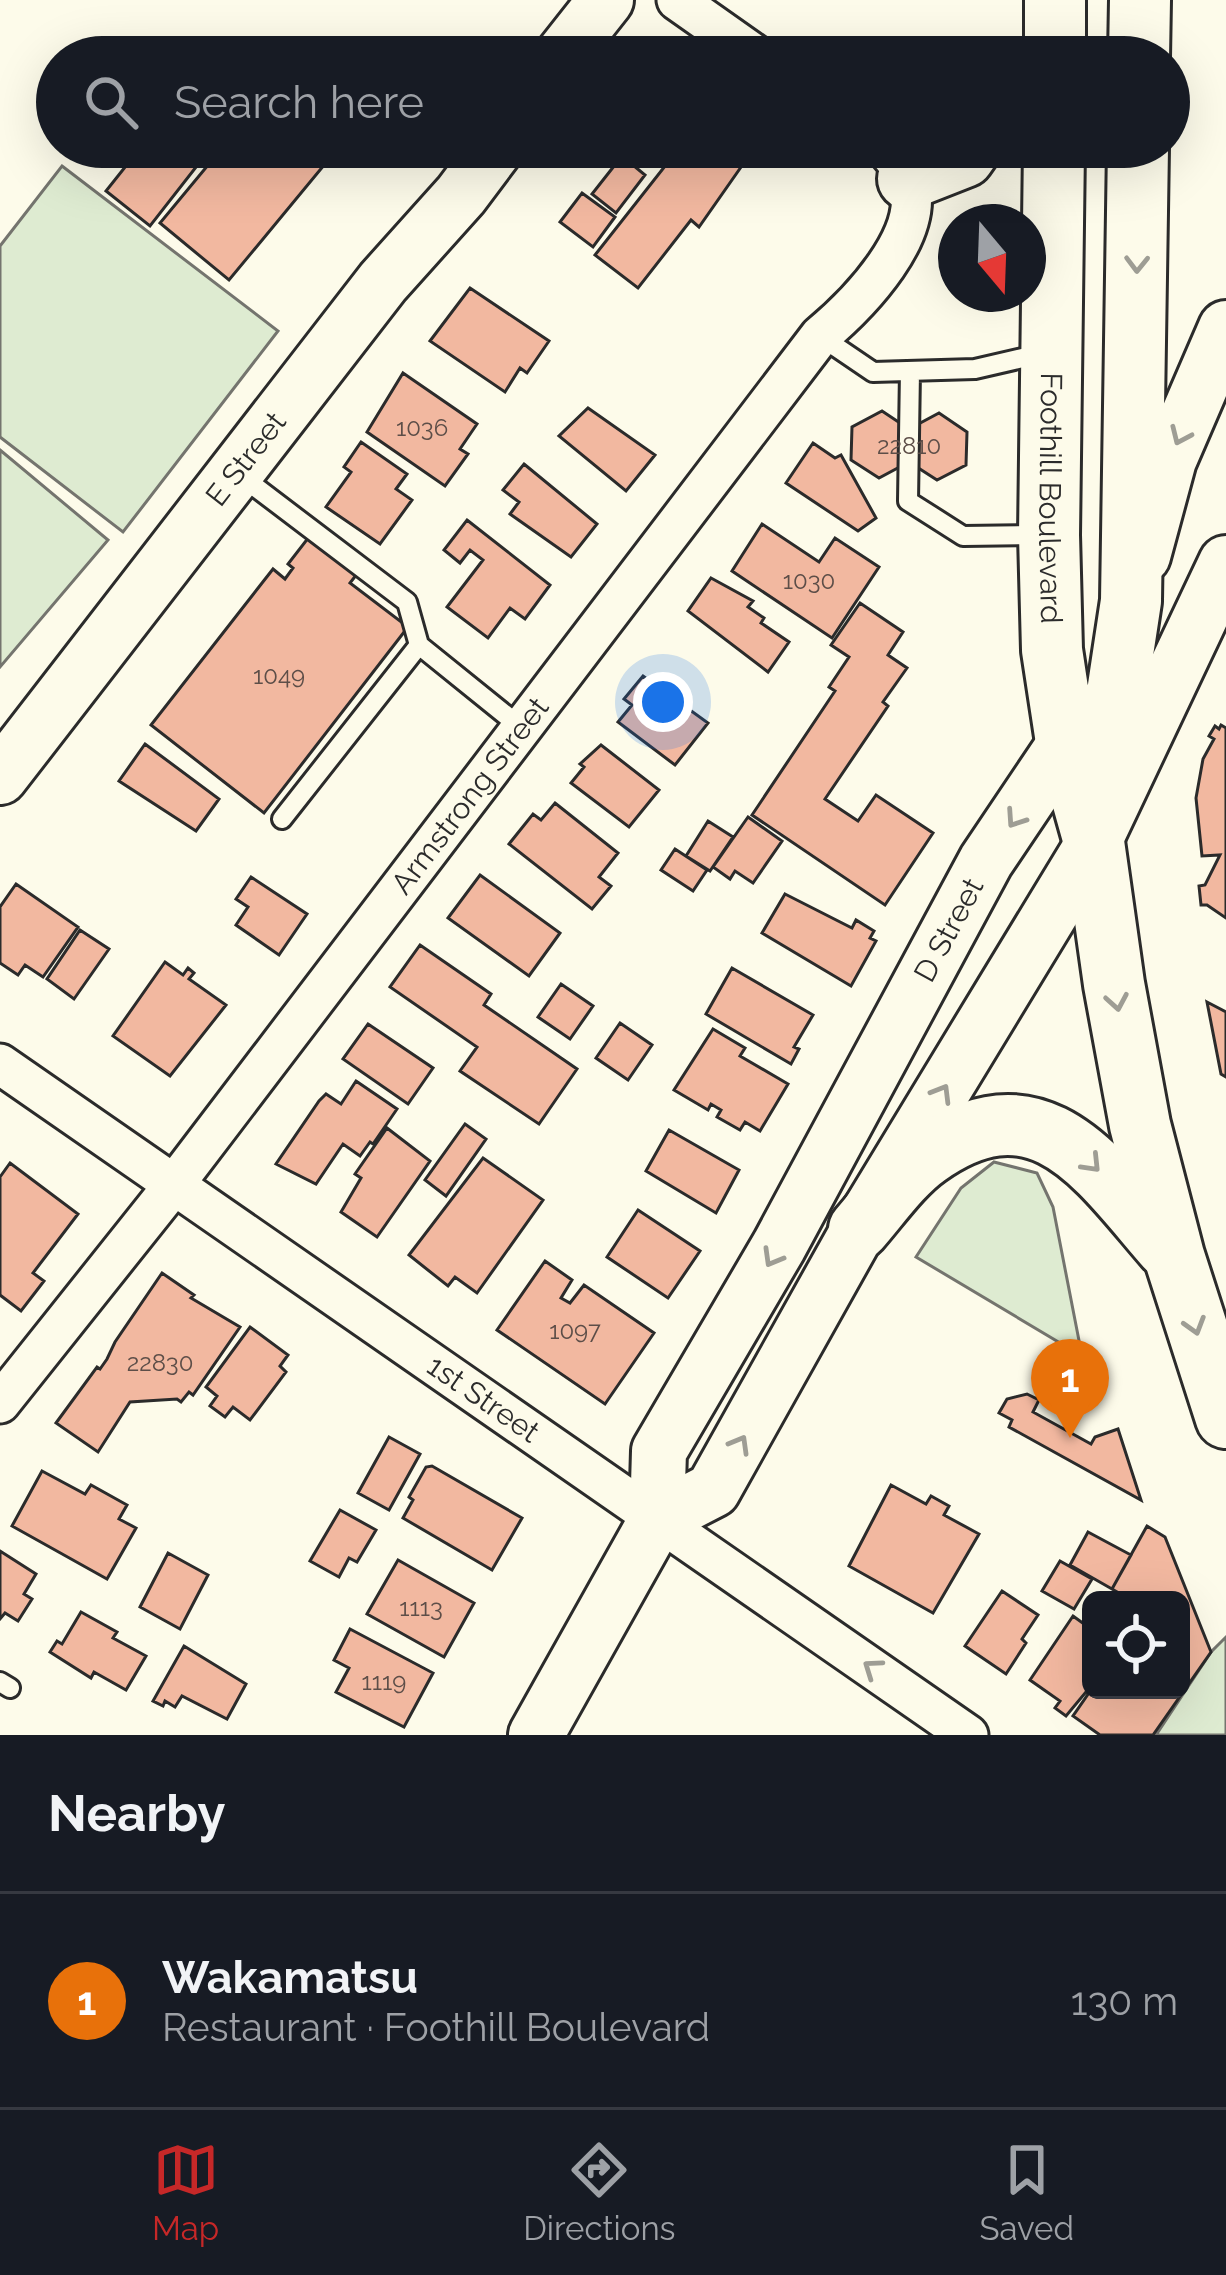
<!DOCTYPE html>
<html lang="en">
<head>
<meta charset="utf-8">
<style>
	body { margin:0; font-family:Raleway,sans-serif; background:#242831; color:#f1f3f6 }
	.controls { position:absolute; right:36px; bottom:36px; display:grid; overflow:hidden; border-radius:18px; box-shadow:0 12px 48px #0002 }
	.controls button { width:108px; height:108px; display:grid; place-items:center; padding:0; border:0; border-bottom:3px solid #363941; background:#171b24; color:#f1f3f6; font:60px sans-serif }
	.compass { position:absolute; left:938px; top:204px; width:108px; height:108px; border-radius:50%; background:#171b24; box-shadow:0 12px 48px #0002; rotate:161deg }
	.you { position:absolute; left:663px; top:702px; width:42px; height:42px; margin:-30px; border:9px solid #fff; border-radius:50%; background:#1a73e8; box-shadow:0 0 0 18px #1a73e833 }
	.badge { display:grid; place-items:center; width:78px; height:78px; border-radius:50%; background:#c62828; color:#fff; font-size:39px; font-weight:700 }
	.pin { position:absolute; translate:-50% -99px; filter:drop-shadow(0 3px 6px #0008) }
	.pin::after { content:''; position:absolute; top:63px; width:42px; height:36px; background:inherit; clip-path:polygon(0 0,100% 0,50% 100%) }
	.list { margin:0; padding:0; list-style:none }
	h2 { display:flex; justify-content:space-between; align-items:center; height:156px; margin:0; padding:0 48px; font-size:51px }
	h2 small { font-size:39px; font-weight:400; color:#9ea1a6 }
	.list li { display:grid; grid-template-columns:78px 1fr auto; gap:36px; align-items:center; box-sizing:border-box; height:216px; padding:0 48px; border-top:3px solid #363941 }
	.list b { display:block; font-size:45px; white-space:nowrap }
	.list p { margin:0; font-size:39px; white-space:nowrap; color:#9ea1a6 }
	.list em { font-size:39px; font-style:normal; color:#9ea1a6 }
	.icon { flex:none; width:66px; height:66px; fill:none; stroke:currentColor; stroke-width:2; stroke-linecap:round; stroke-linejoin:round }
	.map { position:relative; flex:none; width:1226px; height:1735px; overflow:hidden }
	.search { position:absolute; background:#171b24; box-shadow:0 12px 48px #0002; left:36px; right:36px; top:36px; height:132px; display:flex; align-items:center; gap:30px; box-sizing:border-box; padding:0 42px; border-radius:66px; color:#9ea1a6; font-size:45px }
	.sheet { height:372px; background:#171b24 }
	nav { display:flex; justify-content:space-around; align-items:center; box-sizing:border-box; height:168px; border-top:3px solid #363941; background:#171b24; font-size:33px; color:#9ea1a6 }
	nav a { display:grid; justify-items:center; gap:6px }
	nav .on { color:#c62828 }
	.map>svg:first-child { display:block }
	.green { fill:#deebd1; stroke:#74746e; stroke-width:3 }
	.building { fill:#f2b8a0; stroke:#2b2b2b; stroke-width:3 }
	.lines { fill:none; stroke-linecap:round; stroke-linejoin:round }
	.lane-casing { stroke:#2b2b2b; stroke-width:24 }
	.street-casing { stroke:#2b2b2b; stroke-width:45 }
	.secondary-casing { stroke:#2b2b2b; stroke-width:60 }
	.primary-casing { stroke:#2b2b2b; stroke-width:66 }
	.lane { stroke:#fdfbea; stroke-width:18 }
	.street { stroke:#fdfbea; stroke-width:39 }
	.secondary { stroke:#fdfbea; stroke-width:54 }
	.primary { stroke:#fdfbea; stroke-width:60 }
	.oneway { stroke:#9e9d94 }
	.labels { text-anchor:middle; stroke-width:9; stroke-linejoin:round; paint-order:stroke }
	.number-label { font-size:24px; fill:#5d4e48 }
	.street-label { font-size:30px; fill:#2b2b2b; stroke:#fdfbea }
</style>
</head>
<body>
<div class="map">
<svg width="1226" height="1735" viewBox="0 0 1226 1735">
	<rect width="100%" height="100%" fill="#fdfbea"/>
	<!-- green -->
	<path class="green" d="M 62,166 L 278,331 L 123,532 L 0,437 L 0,246 Z
		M 0,450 L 108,540 L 0,667 Z
		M 994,1162 L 1037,1173 L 1053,1207 L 1082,1356 L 916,1257 L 961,1188 Z
		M 1226,1637 L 1226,1735 L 1156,1735 L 1211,1652 Z"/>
	<!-- building -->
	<path class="building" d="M 141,147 L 181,147 L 200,162 L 150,226 L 106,191 Z
		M 223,147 L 339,147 L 229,280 L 160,223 Z
		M 680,147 L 755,147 L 699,227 L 691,220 L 638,288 L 595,255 Z
		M 622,156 L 645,175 L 616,213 L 592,194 Z
		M 582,193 L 615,217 L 593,247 L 560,222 Z
		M 470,288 L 549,341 L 527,373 L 520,368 L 505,392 L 430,341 Z
		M 403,373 L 477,424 L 460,449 L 468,454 L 445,486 L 367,432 Z
		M 588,408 L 655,455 L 626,491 L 559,436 Z
		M 882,411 L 909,429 L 939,413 L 967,432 L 966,465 L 937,480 L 909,462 L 879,478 L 851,460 L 852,427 Z
		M 361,442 L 407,474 L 396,489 L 412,500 L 380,544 L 326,507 L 351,472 L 344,467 Z
		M 813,443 L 835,458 L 841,455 L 876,518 L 858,531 L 786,483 Z
		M 524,464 L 597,524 L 571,557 L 510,514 L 519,502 L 503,490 Z
		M 467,520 L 550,585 L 525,619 L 510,608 L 488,638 L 447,607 L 483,560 L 470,550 L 460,563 L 444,550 Z
		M 762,524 L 819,562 L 835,538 L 879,567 L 832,638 L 732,571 Z
		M 312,533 L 360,570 L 350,583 L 408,627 L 264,813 L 151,725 L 273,569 L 285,579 L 293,568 L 288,564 Z
		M 711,578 L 753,601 L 748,607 L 764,618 L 761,623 L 789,642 L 768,672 L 688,611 Z
		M 860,603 L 903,632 L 888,655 L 907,668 L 883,702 L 888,706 L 825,799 L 858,821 L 876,795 L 933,833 L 885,905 L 752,815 L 835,691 L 829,687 L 849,657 L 831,645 Z
		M 643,676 L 708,723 L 675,765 L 618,722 L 632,705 L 624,699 Z
		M 1221,725 L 1226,728 L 1226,918 L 1207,905 L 1201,905 L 1199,886 L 1205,885 L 1220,855 L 1202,856 L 1196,798 L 1203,759 L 1214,739 L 1209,736 L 1215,726 L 1219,729 Z
		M 145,744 L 219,799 L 196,831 L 119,781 Z
		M 601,745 L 659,790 L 629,827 L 571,783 L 584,767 L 580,764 Z
		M 555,803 L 618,853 L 599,877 L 611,886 L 592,909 L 509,844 L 533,814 L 541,820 Z
		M 748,817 L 782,841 L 753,883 L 735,871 L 730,879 L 713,867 Z
		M 708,821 L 733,837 L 710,871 L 686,856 Z
		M 675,849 L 707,870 L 693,891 L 661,870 Z
		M 480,875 L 560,933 L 529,976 L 448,918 Z
		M 251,877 L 307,914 L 279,955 L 236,925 L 248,907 L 236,899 Z
		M 16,884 L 78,927 L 43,977 L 25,965 L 18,975 L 0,963 L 0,907 Z
		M 785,894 L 852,928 L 856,920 L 874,931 L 870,938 L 876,941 L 851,986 L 762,933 Z
		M 80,930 L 109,949 L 74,999 L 47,979 Z
		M 420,945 L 491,994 L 484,1005 L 577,1069 L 539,1124 L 460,1071 L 477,1047 L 390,987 Z
		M 165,962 L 183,975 L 188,968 L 194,973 L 189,979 L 226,1005 L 170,1076 L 113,1036 Z
		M 732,968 L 813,1015 L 794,1047 L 799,1049 L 791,1064 L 706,1014 Z
		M 561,984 L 593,1006 L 570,1039 L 538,1017 Z
		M 1207,1002 L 1226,1012 L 1226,1077 L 1221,1074 Z
		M 620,1023 L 652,1045 L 628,1080 L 596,1058 Z
		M 368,1024 L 433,1068 L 408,1104 L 343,1059 Z
		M 713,1029 L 745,1048 L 740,1056 L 788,1084 L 760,1131 L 745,1122 L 740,1130 L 717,1117 L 721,1110 L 711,1104 L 708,1110 L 674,1090 Z
		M 356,1081 L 397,1109 L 373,1144 L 370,1142 L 360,1156 L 343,1144 L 316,1184 L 276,1164 L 319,1101 L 326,1094 L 341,1104 Z
		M 465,1124 L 486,1139 L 446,1196 L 425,1180 Z
		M 387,1128 L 430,1161 L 377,1237 L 341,1212 L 361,1178 L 355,1174 Z
		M 669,1130 L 739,1170 L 716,1213 L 646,1171 Z
		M 483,1158 L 543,1200 L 477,1293 L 455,1277 L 448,1286 L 409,1255 Z
		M 10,1163 L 78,1214 L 33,1273 L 44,1281 L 21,1311 L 0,1295 L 0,1177 Z
		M 638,1210 L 700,1251 L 668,1298 L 607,1257 Z
		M 545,1261 L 572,1280 L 561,1298 L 570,1303 L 584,1285 L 654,1333 L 605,1404 L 497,1330 Z
		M 162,1273 L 194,1295 L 191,1298 L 240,1327 L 193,1395 L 189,1392 L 181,1402 L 177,1399 L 130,1402 L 98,1452 L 56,1423 L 97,1367 L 100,1369 L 107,1359 L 115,1342 Z
		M 250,1327 L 288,1355 L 280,1366 L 286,1372 L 250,1420 L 233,1407 L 225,1417 L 210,1406 L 217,1396 L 206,1387 Z
		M 1027,1394 L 1039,1400 L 1033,1412 L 1091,1444 L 1095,1437 L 1118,1429 L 1141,1500 L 1009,1427 L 1012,1420 L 999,1413 L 1007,1399 Z
		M 389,1437 L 420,1454 L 389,1510 L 358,1493 Z
		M 432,1466 L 522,1518 L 492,1570 L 403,1518 L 413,1500 L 409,1497 L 426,1467 Z
		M 42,1471 L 85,1494 L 91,1485 L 127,1505 L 119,1519 L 136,1528 L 107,1579 L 12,1526 Z
		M 891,1485 L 926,1504 L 931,1496 L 949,1506 L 944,1515 L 979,1534 L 933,1613 L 849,1566 Z
		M 340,1510 L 376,1530 L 357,1562 L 349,1558 L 339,1577 L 310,1561 Z
		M 1147,1526 L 1165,1537 L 1211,1652 L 1153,1735 L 1100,1735 L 1073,1716 L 1091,1690 L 1181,1690 L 1181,1600 L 1131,1600 L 1112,1589 Z
		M 1088,1532 L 1131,1555 L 1112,1589 L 1070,1565 Z
		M 0,1551 L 36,1574 L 24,1594 L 32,1599 L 18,1621 L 5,1613 L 0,1619 Z
		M 168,1553 L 208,1575 L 180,1629 L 140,1607 Z
		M 398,1560 L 474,1603 L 444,1657 L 367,1614 Z
		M 1060,1561 L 1092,1579 L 1074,1609 L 1042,1591 Z
		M 1002,1591 L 1038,1615 L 1022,1639 L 1026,1643 L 1006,1674 L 965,1646 Z
		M 81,1612 L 117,1632 L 113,1638 L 146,1656 L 126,1690 L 94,1672 L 91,1678 L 50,1652 L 57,1641 L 62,1644 Z
		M 1073,1616 L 1091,1629 L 1091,1686 L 1066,1716 L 1055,1708 L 1060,1701 L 1030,1680 Z
		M 350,1629 L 433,1673 L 404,1727 L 336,1692 L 349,1668 L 334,1660 Z
		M 184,1646 L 246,1684 L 227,1719 L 182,1696 L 175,1707 L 165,1701 L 163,1706 L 153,1701 Z"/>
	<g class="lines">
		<defs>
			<path id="lane" d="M 820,336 L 873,372 L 975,369 L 1040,354
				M 910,371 L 908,501 L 963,536 L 1044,535
				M 237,473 L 407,602 L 419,645 L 523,729
				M 282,819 L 419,645
				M 0,1682 L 10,1688"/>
			<g id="street">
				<path d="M 677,0 L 758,57"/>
				<path id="s1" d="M 0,1064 L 968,1735"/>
				<path id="s2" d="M 0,1403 L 173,1186 L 820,336 C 857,305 930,232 907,178 C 903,167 891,156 885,147"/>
			</g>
			<g id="secondary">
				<path d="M 561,57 L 606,0"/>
				<path d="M 1143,556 L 1169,460 L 1226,328"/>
				<path id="s3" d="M 0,777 L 383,282 L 461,195 L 497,147"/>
				<path d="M 657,1519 L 713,1490 L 859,1229 L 1094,842 L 1226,563"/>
				<path id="s4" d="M 536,1735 L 657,1519 L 659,1451 L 779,1246 L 986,861 L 1066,742 L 1081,711"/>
			</g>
			<g id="primary">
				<path d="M 1055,57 L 1055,0"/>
				<path d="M 1139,57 L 1140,0"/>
				<path id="s5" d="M 1054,147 L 1049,535 L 1052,650 L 1066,742 L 1094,842 L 1114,984 L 1140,1125 L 1174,1256 L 1226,1418"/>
				<path d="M 908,179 L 964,157 L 971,147"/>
				<path d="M 1098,818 L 1131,601 L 1138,147"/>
				<path d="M 859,1229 C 880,1205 902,1173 928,1155 C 1040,1076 1098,1169 1166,1247"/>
			</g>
		</defs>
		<!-- lane casing -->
		<use href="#lane" class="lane-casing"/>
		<!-- street casing -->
		<use href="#street" class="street-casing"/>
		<!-- secondary casing -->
		<use href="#secondary" class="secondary-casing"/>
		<!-- primary casing -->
		<use href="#primary" class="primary-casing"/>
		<!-- lane -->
		<use href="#lane" class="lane"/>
		<!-- street -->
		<use href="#street" class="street"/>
		<!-- secondary -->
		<use href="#secondary" class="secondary"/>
		<!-- primary -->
		<use href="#primary" class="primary"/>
	</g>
	<!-- one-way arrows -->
	<defs><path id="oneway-chevron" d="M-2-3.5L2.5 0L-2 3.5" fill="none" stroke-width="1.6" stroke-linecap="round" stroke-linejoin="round" transform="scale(3)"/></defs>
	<g class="oneway">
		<use href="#oneway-chevron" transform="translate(1137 264) rotate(91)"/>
		<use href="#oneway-chevron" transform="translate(1180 436) rotate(114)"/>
		<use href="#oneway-chevron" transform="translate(1015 819) rotate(124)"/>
		<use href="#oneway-chevron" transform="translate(1117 1002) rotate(80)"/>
		<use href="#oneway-chevron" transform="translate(942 1093) rotate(-59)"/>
		<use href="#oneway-chevron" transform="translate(1092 1164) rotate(46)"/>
		<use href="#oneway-chevron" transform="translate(772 1258) rotate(120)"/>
		<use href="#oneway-chevron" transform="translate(1195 1326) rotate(73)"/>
		<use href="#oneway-chevron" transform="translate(740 1444) rotate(-60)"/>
		<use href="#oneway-chevron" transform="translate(872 1668) rotate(-145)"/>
	</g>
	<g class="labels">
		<!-- number labels -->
		<g class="number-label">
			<text x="422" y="436">1036</text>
			<text x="909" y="454">22810</text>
			<text x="809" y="589">1030</text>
			<text x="279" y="684">1049</text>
			<text x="575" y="1339">1097</text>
			<text x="160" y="1371">22830</text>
			<text x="421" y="1616">1113</text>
			<text x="384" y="1690">1119</text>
		</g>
		<!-- street labels -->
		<g class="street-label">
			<text dy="10" stroke="none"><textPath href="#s3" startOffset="402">E Street</textPath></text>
			<text dy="10" stroke="none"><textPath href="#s5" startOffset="351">Foothill Boulevard</textPath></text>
			<text dy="10" stroke="none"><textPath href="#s2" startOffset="768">Armstrong Street</textPath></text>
			<text dy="10" stroke="none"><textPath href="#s4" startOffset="912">D Street</textPath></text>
			<text dy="10" stroke="none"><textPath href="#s1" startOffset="588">1st Street</textPath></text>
		</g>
	</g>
</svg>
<div class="controls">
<button><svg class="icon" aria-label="locate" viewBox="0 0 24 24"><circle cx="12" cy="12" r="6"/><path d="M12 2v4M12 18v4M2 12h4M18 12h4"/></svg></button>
</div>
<svg class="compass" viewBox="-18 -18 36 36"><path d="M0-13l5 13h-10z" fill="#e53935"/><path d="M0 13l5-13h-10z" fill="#9ea1a6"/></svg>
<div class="you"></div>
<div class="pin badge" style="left:1070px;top:1438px;background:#e8710a">1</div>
<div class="search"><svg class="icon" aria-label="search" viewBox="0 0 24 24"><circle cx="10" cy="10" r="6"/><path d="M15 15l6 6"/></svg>Search here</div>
</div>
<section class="sheet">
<h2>Nearby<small></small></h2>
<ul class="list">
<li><span class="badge" style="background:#e8710a">1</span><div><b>Wakamatsu</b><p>Restaurant · Foothill Boulevard</p></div><em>130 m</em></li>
</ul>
</section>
<nav>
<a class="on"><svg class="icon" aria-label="map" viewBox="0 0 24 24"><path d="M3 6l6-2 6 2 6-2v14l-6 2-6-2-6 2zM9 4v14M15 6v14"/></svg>Map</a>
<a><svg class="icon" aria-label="directions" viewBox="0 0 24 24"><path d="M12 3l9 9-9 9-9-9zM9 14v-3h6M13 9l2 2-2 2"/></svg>Directions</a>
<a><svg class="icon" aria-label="saved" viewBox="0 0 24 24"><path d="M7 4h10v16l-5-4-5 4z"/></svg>Saved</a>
</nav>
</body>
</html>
